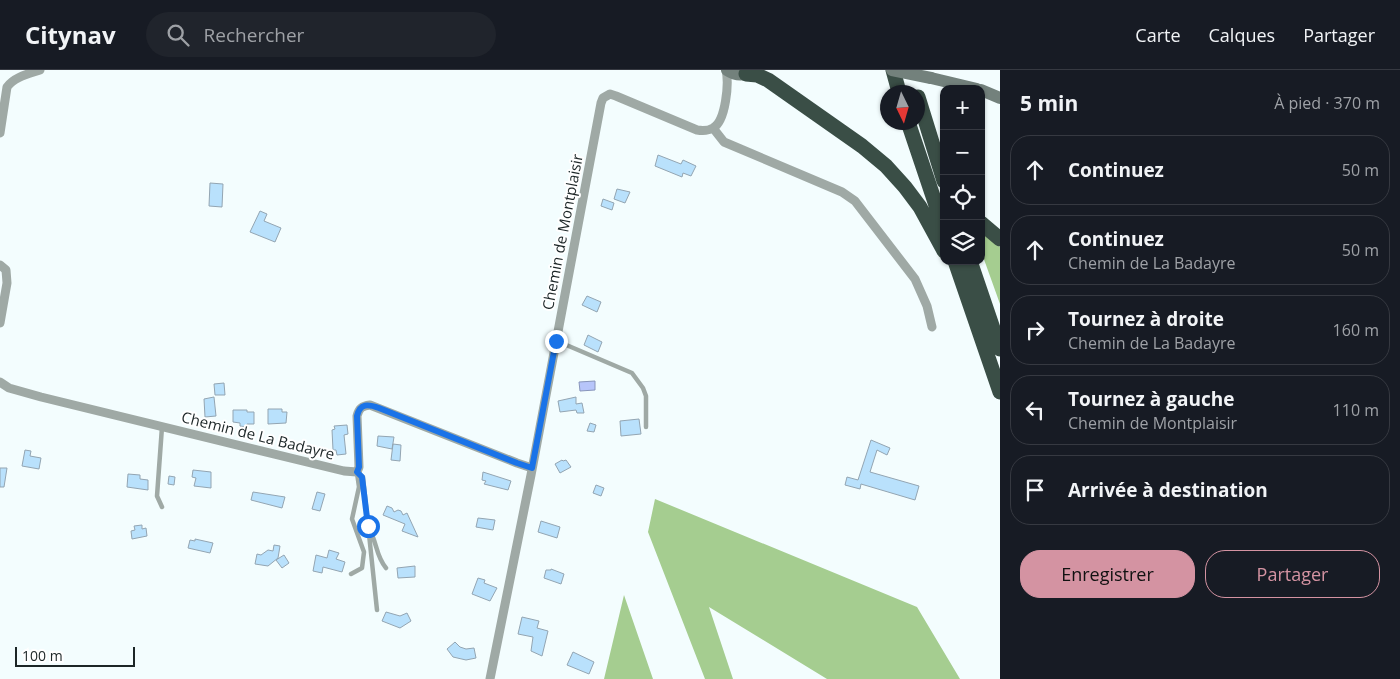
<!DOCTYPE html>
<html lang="fr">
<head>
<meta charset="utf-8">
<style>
	body { margin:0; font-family:"Open Sans",sans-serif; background:#20242c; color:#f1f3f6 }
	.controls { position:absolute; right:15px; top:15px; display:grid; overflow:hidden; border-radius:10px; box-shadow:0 1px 4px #0004 }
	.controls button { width:45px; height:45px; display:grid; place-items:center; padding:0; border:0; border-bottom:1px solid #363941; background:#171b24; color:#f1f3f6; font:25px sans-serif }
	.compass { position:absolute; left:880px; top:15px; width:45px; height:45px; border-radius:50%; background:#171b24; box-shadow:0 1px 4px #0004; rotate:175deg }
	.scale { position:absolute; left:15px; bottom:12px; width:120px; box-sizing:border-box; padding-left:5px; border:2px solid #1c2627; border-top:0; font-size:14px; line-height:18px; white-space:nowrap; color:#1c2627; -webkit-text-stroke:4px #fff; paint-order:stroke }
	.stop { position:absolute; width:15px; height:15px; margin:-11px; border:4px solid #1a73e8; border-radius:50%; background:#fff }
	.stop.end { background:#1a73e8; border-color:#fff; box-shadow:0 1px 5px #0008 }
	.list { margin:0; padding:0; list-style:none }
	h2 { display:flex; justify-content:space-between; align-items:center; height:65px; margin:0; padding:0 20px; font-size:21px }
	h2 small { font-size:16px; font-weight:400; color:#9ea1a6 }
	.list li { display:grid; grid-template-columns:32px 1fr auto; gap:15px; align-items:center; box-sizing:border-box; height:70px; margin:0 10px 10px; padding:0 10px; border:1px solid #363941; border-radius:20px }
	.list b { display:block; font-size:19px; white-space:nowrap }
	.list p { margin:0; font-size:16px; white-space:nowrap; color:#9ea1a6 }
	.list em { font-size:16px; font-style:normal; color:#9ea1a6 }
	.actions { display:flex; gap:10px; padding:15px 20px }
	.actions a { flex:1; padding:11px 0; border:1px solid #d493a2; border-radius:20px; text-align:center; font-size:18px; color:#d493a2 }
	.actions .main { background:#d493a2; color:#111 }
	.icon { flex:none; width:28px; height:28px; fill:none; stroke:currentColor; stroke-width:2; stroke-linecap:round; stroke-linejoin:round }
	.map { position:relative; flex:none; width:1000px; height:609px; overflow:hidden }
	header { display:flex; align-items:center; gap:30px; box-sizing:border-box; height:70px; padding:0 25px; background:#171b24; border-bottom:1px solid #363941 }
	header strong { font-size:24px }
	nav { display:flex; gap:28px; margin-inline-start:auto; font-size:18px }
	.search { width:350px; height:45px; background:#20242c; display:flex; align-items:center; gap:12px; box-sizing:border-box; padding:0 18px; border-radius:28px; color:#9ea1a6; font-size:19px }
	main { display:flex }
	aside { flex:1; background:#171b24 }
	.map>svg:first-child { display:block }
	.forest { fill:#a5cd90 }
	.water { fill:#b7c5fa; stroke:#8895bb }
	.building { fill:#b9e1fc; stroke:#93a5b2 }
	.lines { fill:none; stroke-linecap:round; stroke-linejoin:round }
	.lane { stroke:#9fa9a5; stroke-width:4.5 }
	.street { stroke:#9fa9a5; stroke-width:9 }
	.secondary { stroke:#73817c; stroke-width:12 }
	.highway { stroke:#3a4e46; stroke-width:15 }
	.secondary-bridge { stroke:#73817c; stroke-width:12 }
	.route { stroke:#1a73e8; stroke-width:6 }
	.labels { text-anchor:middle; stroke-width:4; stroke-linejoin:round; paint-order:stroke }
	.street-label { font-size:15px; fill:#1c2627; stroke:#fff }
</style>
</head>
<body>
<header>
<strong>Citynav</strong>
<div class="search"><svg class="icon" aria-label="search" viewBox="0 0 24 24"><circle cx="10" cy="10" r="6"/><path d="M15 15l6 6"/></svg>Rechercher</div>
<nav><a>Carte</a><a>Calques</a><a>Partager</a></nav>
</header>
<main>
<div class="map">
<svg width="1000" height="609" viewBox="0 0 1000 609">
	<rect width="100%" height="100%" fill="#f3fdfe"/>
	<!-- forest -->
	<path class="forest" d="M 981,162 L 1000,177 L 1000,234 L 981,181 Z
		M 655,429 L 917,537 L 960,609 L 827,609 L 709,537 L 733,609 L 705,609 L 648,462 Z
		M 624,525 L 653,609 L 604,609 Z"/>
	<!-- water -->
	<path class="water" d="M 595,311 L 595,320 L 580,321 L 579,312 Z"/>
	<!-- building -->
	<path class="building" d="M 658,85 L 681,94 L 683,90 L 696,96 L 691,106 L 683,103 L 682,107 L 655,96 Z
		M 210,113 L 223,114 L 222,137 L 209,136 Z
		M 617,119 L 630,122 L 625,133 L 614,129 Z
		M 603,129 L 614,133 L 612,140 L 601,136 Z
		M 260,141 L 267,144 L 264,151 L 281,158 L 275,172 L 250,162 Z
		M 587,226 L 601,232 L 597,242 L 582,235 Z
		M 588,265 L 602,272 L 598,282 L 584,275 Z
		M 224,313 L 225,325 L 215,325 L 214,314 Z
		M 214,327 L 216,346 L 205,347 L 204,329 Z
		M 576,327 L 576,334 L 582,333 L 584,343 L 577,343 L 576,340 L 560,342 L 558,331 Z
		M 268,339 L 282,339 L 282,342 L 287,342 L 286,353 L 268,354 Z
		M 233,340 L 247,340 L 247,342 L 254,342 L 254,354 L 247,354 L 246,357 L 240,356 L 240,353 L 233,352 Z
		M 639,349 L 641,364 L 621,366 L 620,351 Z
		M 590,353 L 596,355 L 594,362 L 587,361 Z
		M 347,355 L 348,364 L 344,365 L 346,384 L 337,385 L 336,380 L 333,380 L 332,360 L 335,359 L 334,356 Z
		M 378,366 L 394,367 L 392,379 L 377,376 Z
		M 871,370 L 890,378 L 887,385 L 877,380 L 870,402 L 919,416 L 915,430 L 861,414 L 860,419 L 845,415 L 847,407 L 858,410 Z
		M 393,374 L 401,375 L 400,391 L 391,390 Z
		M 25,380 L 31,381 L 30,386 L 41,388 L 39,399 L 22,396 Z
		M 562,390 L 563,391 L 566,390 L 571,397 L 560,403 L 555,394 Z
		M 0,398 L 7,398 L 4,417 L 0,417 Z
		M 193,400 L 211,402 L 211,418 L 194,416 L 196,408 L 192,407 Z
		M 483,402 L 511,411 L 508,420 L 484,414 L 486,411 L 482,410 Z
		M 128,404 L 140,405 L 140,409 L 148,410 L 148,420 L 127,417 Z
		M 169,406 L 175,407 L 174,415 L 168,414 Z
		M 596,415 L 604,418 L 601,426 L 593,423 Z
		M 253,422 L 285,427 L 282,438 L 251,430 Z
		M 317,422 L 325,424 L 320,441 L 312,439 Z
		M 387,436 L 392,438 L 394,442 L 398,440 L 401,441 L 403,445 L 407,443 L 418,467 L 402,461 L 405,454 L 383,445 Z
		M 478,448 L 495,450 L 493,460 L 476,457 Z
		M 541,451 L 560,457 L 557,468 L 538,462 Z
		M 142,455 L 142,459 L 146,458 L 147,466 L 132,469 L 131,461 L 135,460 L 134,456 Z
		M 195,469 L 213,473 L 210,483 L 188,478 L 190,470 L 195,471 Z
		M 274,475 L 280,476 L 278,488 L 268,496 L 255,494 L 257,484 L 261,485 L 268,480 L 273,481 Z
		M 329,480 L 339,483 L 336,489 L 345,492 L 342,502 L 323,497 L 322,503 L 313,501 L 316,485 L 327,488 Z
		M 284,485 L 289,493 L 282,498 L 276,490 Z
		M 415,496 L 415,507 L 398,508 L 397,498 Z
		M 551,499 L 564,504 L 561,514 L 544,508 L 546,500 L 551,500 Z
		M 478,508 L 485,510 L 484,513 L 497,518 L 490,531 L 472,524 Z
		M 386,542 L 400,546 L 407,543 L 411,551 L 400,558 L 382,551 Z
		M 522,547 L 539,551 L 537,558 L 548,561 L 542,586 L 531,581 L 533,567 L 518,564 Z
		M 455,572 L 460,577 L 466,579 L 474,578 L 476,588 L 466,590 L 453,587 L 447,579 Z
		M 573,582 L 594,592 L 589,604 L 567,595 Z"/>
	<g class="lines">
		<!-- lane -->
		<path class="lane" d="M 557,271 L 632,303 L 643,318 L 646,326 L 646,357
			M 162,357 L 157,426 L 162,437
			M 357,402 L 363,407 L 377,540
			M 368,457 C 378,473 375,485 386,498
			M 351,504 L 362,498 L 364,482 L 352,449 L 359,417 L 357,403"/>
		<!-- street -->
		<path class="street" d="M 713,58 L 724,72 L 842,122 L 855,131 L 915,209 L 927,236 L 932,257
			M 0,63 L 7,17 C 14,7 28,4 40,0
			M 0,195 L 6,200 L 7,213 L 0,253
			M 0,312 L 9,318 L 41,327 L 344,401 L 357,402 L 359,397 L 357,346 C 359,338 362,336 370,335 L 517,393 L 532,398
			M 490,609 L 531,405 L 601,33 L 603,28 L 610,24 L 616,26 L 697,60 C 703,61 708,61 713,58 C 726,51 729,13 726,0"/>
		<!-- secondary -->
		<path class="secondary" d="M 727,0 C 736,6 745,6 754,0
			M 931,8 L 977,19
			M 981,20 L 1000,28"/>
		<!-- highway -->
		<path class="highway" d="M 893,0 L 899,22
			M 746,4 L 757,5 L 768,10 L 862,76 L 886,96 L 905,117 L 920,137 L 944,181
			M 918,27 L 944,111
			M 908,52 L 944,159
			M 981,153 L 1000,169
			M 955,191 L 1000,322
			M 970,191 L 1000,279"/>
		<!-- secondary-bridge -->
		<path class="secondary-bridge" d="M 892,0 L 931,8"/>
	</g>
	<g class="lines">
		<!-- route -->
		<path class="route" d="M 368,456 L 362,407 L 357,402 L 359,397 L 357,346 C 360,333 368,334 379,338 L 517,393 L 532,398 L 556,271"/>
	</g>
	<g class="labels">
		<!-- street labels -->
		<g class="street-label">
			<text transform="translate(563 162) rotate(-79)" y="5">Chemin de Montplaisir</text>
			<text transform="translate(258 366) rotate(14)" y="5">Chemin de La Badayre</text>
		</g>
	</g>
</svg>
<div class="controls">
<button>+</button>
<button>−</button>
<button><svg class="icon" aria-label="locate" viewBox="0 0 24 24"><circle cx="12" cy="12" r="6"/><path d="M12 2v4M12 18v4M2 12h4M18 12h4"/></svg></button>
<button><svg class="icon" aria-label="layers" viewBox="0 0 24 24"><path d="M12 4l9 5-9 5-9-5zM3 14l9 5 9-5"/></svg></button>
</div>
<svg class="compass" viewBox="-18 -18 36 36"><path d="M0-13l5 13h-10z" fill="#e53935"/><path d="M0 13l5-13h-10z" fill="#9ea1a6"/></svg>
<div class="scale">100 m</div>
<div class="stop" style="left:368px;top:456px"></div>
<div class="stop end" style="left:556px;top:271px"></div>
</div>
<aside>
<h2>5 min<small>À pied · 370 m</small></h2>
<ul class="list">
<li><svg class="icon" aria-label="ahead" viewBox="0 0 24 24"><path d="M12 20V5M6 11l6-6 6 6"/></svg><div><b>Continuez</b></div><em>50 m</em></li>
<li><svg class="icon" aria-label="ahead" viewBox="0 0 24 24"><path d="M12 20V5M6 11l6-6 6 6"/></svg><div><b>Continuez</b><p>Chemin de La Badayre</p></div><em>50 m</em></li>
<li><svg class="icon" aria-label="right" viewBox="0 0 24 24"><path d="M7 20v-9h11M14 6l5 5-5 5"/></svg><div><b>Tournez à droite</b><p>Chemin de La Badayre</p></div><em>160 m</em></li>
<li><svg class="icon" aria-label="left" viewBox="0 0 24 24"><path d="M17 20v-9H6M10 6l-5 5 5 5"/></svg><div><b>Tournez à gauche</b><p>Chemin de Montplaisir</p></div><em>110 m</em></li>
<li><svg class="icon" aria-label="arrive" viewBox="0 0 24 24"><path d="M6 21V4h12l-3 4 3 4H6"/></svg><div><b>Arrivée à destination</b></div></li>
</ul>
<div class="actions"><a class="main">Enregistrer</a><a>Partager</a></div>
</aside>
</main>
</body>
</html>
